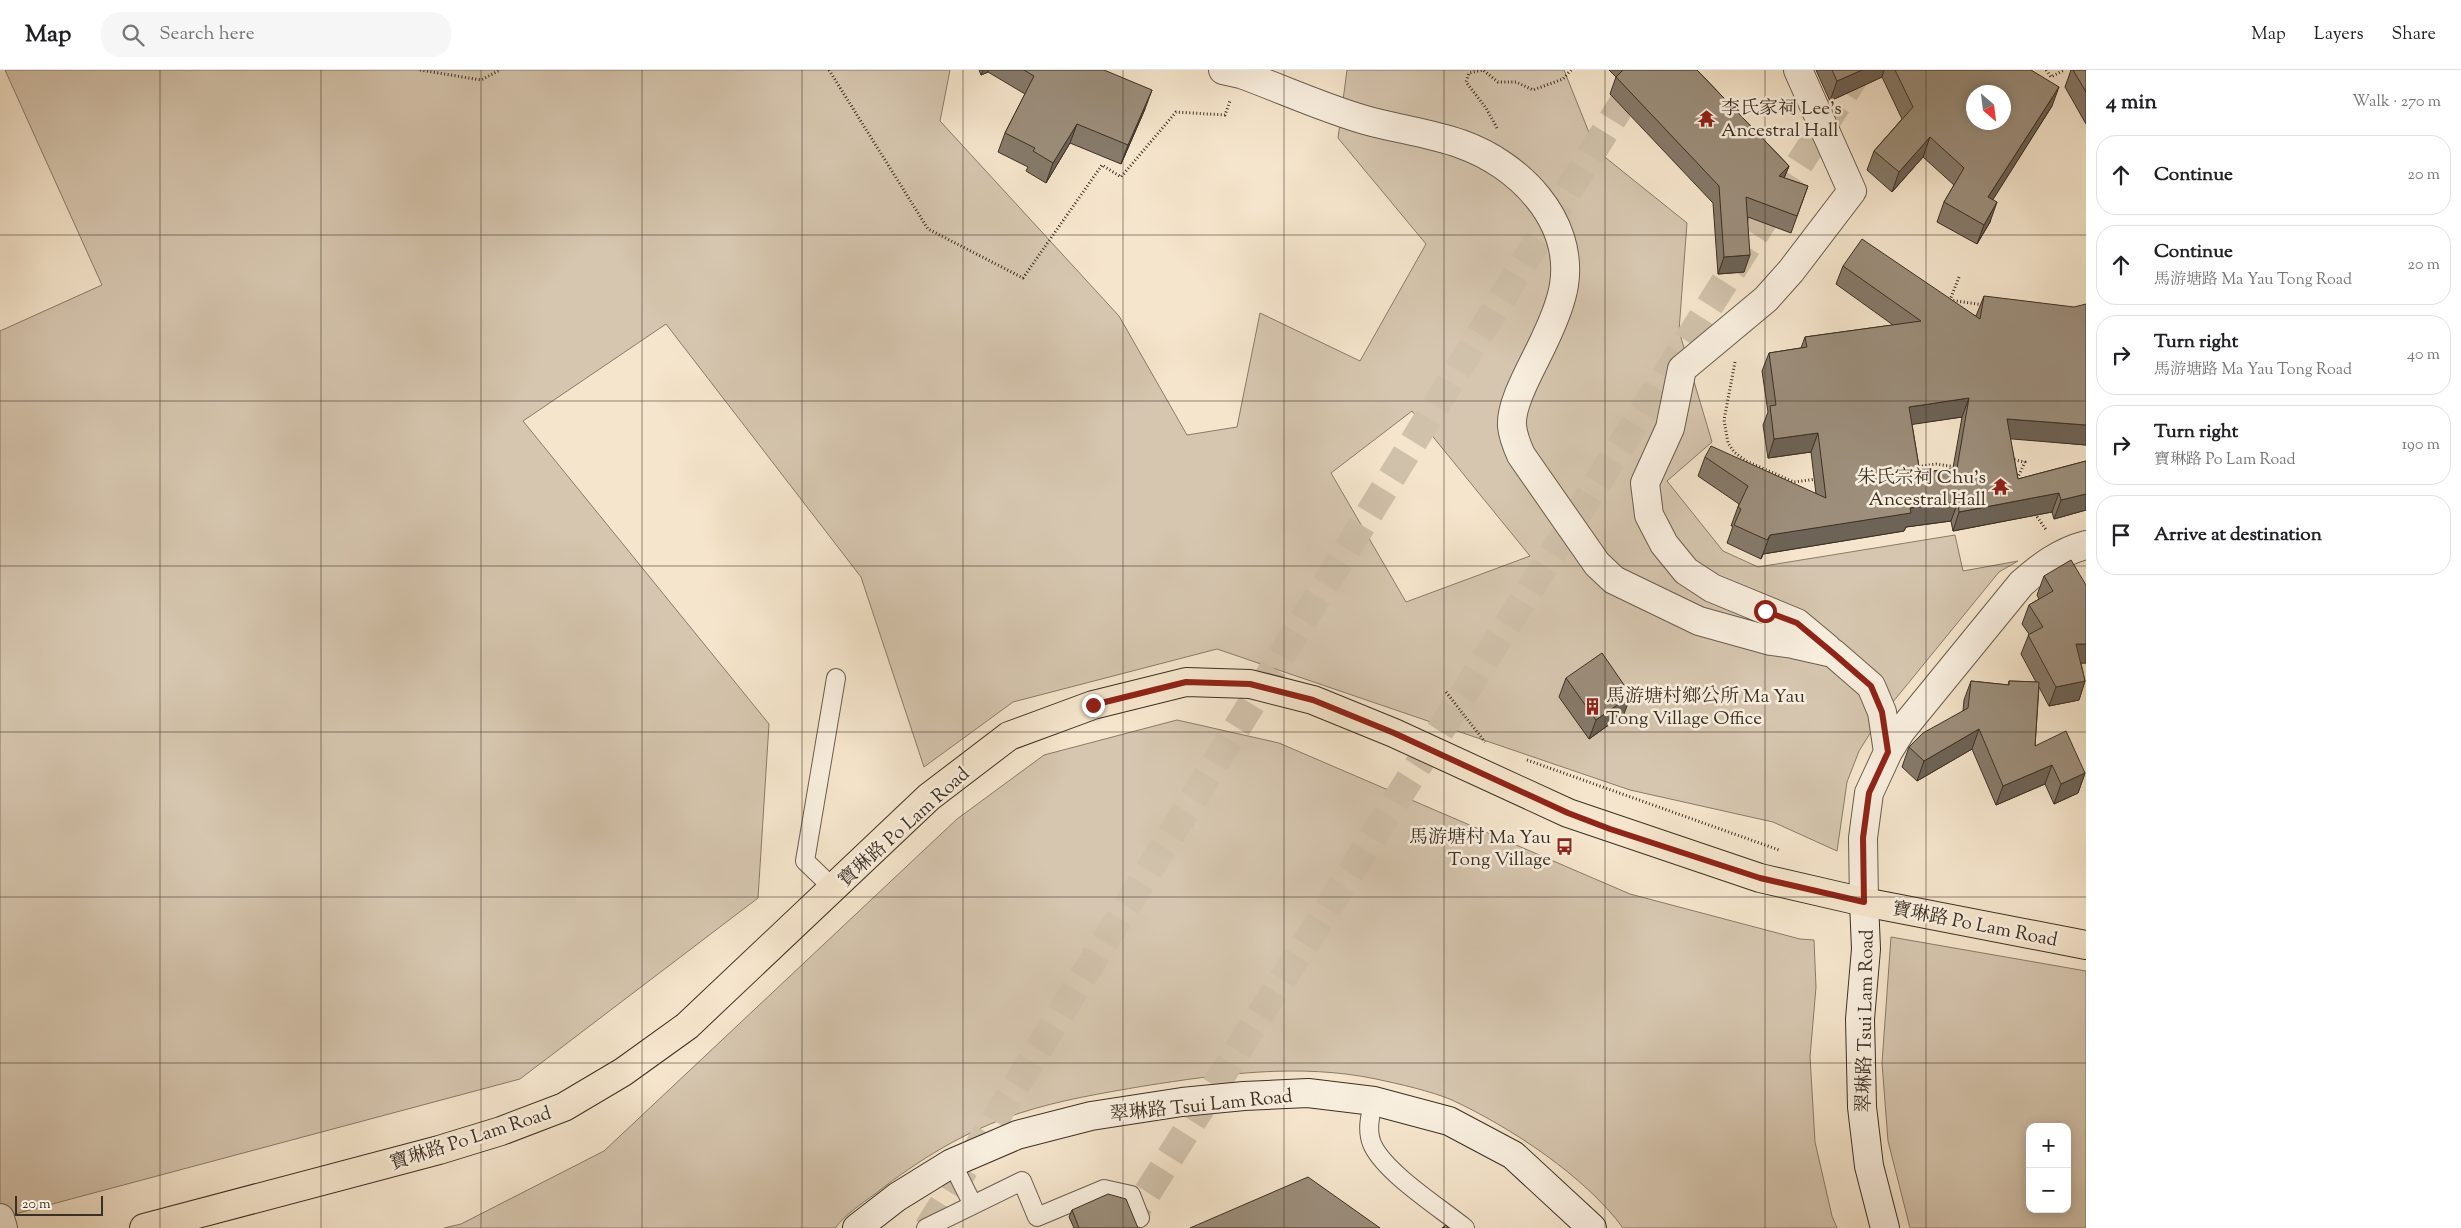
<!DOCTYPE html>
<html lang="en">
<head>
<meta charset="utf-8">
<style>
	body { margin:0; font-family:"Sorts Mill Goudy","Noto Serif TC",serif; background:#f6f6f6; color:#202124 }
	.controls { position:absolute; right:15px; bottom:15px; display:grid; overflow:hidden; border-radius:10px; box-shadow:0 2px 12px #0003 }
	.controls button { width:45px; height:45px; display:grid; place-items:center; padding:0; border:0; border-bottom:1px solid #e0e0e0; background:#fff; color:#202124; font:25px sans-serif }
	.compass { position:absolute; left:1966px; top:15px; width:45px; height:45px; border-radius:50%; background:#fff; box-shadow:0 2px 12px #0003; rotate:152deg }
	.scale { position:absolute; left:15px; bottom:12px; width:88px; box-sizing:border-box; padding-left:5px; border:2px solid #3c3024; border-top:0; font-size:14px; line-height:18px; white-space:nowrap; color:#3c3024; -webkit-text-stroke:4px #f8eede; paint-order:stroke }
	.stop { position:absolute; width:15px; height:15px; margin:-11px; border:4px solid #8f2418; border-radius:50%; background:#fff }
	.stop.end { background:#8f2418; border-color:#fff; box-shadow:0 1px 5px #0008 }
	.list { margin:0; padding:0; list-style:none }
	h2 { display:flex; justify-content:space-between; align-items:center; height:65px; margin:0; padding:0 20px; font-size:21px }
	h2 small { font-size:16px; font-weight:400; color:#757577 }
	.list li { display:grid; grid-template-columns:32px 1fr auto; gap:15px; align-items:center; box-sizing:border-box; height:80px; margin:0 10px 10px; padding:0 10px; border:1px solid #e0e0e0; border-radius:20px }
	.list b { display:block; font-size:19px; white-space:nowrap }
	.list p { margin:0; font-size:16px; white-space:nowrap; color:#757577 }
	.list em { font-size:16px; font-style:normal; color:#757577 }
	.icon { flex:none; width:28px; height:28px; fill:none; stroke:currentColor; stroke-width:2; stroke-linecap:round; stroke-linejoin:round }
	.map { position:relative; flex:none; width:2086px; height:1158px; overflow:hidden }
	header { display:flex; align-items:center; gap:30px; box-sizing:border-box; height:70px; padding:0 25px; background:#fff; border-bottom:1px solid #e0e0e0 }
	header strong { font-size:24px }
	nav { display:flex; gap:28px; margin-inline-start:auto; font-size:18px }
	.search { width:350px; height:45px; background:#f6f6f6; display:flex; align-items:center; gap:12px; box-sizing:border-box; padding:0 18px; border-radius:20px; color:#757577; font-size:19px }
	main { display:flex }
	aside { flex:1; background:#fff }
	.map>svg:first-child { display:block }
	.green { fill:#d6c6af; stroke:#897b6a; fill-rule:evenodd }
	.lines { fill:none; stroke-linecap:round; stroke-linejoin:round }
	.highway-tunnel { stroke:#d0c1aa; stroke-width:28; stroke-dasharray:28 14; stroke-linecap:butt }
	.lane-casing { stroke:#6a5d4e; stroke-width:20 }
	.street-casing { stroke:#6a5d4e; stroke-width:30 }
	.secondary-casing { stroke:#3c3024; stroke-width:30 }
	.primary-casing { stroke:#3c3024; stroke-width:30 }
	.path { stroke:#3c3024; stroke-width:3; stroke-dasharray:1 2.5; stroke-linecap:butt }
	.lane { stroke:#f8eede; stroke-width:18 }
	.street { stroke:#f8eede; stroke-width:28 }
	.secondary { stroke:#f8eede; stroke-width:28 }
	.primary { stroke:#f5e5cc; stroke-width:28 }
	.wall { fill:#867a6a; stroke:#3c3024; fill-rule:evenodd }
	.shaded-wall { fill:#6d6356; stroke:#3c3024 }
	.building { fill:#9c8e7b; stroke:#3c3024; fill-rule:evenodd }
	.route { stroke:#8f2418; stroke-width:6 }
	.grid { fill:none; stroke:#3c3024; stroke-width:1; stroke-opacity:0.55 }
	.labels { text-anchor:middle; stroke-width:5; stroke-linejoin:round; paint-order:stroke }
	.poi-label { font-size:19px; fill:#3c3024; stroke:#f8eede; text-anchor:start }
	.street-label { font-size:19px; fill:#3c3024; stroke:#f8eede }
</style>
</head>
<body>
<header>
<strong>Map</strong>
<div class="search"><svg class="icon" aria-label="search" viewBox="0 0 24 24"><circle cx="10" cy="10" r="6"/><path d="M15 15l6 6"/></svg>Search here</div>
<nav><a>Map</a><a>Layers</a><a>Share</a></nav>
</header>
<main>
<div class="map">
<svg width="2086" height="1158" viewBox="0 0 2086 1158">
	<rect width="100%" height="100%" fill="#f5e5cc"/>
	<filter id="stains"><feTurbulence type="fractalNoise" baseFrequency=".004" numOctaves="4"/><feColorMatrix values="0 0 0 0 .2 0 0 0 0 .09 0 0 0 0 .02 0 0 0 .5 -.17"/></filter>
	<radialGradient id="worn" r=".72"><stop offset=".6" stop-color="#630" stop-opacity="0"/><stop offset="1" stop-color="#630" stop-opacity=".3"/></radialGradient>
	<!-- green -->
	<path class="green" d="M 5,0 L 950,0 L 940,51 L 1119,246 L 1187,365 L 1237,357 L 1260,243 L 1360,291 L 1426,174 L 1338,68 L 1347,0 L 1564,0 L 1596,80 L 1687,153 L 1679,261 L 1712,372 L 1667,411 L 1723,481 L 1758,497 L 1955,465 L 1963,501 L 2018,491 L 1999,502 L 1879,649 L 1859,681 L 1847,712 L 1837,781 L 1773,752 L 1630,720 L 1217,579 L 1013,632 L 924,697 L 861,507 L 666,254 L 523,351 L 769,654 L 758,828 L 520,1009 L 0,1148 L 0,261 L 102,215 ZM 1412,341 L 1530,486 L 1406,532 L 1331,403 Z
		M 1177,650 L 1279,673 L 1630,824 L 1800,869 L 1814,870 L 1816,917 L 1810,987 L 1815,1072 L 1832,1146 L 1837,1158 L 1623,1158 C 1585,1106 1510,1057 1452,1030 C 1431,1021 1399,1014 1376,1009 C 1300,993 1220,1004 1144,1016 C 1103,1023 1060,1030 1020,1043 C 967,1060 918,1090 875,1124 C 861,1134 846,1144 835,1158 L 444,1158 L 461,1154 L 604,1081 L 957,749 L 1044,685 Z
		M 1891,867 L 2086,901 L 2086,1158 L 1910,1158 L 1888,1071 L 1882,993 ZM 2030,1057 L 2067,1057 L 2067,1139 L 2030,1139 Z"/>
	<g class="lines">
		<!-- highway-tunnel -->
		<path class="highway-tunnel" d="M 928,1158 L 1643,0
			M 1125,1158 L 1859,0"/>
		<defs>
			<path id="lane" d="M 833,818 L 805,791 L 836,608
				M 1374,1031 C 1370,1045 1366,1062 1373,1076 C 1387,1104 1439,1137 1465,1158
				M 952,1093 L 973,1135
				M 926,1158 L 1022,1111 L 1037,1147 L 1104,1119 L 1131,1125 L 1140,1148"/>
			<path id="street" d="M 1223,0 L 1241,4 C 1282,19 1323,38 1365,50 C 1397,59 1430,63 1461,74 C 1518,94 1574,149 1564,215 C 1561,234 1553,252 1545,269 C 1535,292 1510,332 1512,356 C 1513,367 1517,376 1521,385 L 1597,494 L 1614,510 L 1699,551 L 1771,571 L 1793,574 L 1833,583 L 1871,616 L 1882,642 L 1888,682 L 1869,723 L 1863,768 L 1864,832
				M 1798,0 L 1852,121 L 1791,201 L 1766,229 L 1682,299 L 1670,358 L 1645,413 L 1649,445 L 1664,474 L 1686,501 L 1712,518 L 1797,553 L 1827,578
				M 1888,682 L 1901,661 L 2021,514 C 2041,496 2060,482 2086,475
				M 0,1148 L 3,1158"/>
			<path id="secondary" d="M 1864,832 L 1866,879 L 1860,949 L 1862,1037 L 1869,1096 L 1885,1158
				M 857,1158 L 897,1127 L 952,1093 L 1017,1065 L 1091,1046 L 1182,1032 L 1244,1026 L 1308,1023 L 1374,1031 L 1449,1051 L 1513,1085 L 1592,1158"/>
			<path id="primary" d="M 144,1158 L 439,1080 L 501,1061 L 564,1037 L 623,1002 L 687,956 L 929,727 L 1009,666 L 1093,635 L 1186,612 L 1250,614 L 1313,630 L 1394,663 L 1568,743 L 1760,808 L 1864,832 L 2086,875"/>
		</defs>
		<!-- lane casing -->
		<use href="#lane" class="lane-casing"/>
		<!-- street casing -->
		<use href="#street" class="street-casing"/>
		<!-- secondary casing -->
		<use href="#secondary" class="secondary-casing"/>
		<!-- primary casing -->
		<use href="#primary" class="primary-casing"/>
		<!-- path -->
		<path class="path" d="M 420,0 L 481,10 L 500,0
			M 829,0 L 928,159 L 1023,208 L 1102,95 L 1121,107 L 1176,42 L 1225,45 L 1230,31
			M 2046,0 L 2051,7 L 2064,0
			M 1497,58 L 1486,38 L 1466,12 L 1469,3 L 1483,0 L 1498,12 L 1516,12 L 1533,20 L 1563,9 L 1571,0
			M 1959,207 L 1950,230 L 1984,235
			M 1735,292 L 1724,350 L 1728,373 L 1734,382 L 1746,391 L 1794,412 L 1817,409
			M 2011,389 L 2025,392 L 2016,411
			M 1915,397 L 1936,394 L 1956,397
			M 2033,441 L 2047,461
			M 1446,622 L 1485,672
			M 1527,690 L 1779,780"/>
		<!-- lane -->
		<use href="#lane" class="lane"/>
		<!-- street -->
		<use href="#street" class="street"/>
		<!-- secondary -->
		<use href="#secondary" class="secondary"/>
		<!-- primary -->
		<use href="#primary" class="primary"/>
	</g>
	<!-- wall -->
	<path class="wall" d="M 979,0 L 1104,0 L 1145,39 L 1121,94 L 1070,73 L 1046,113 L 1026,101 L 1028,97 L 998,82 L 1005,63 L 1025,24 L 988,2 L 981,5 Z
		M 1609,0 L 1697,0 L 1789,96 L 1784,108 L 1808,116 L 1791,163 L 1748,147 L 1744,202 L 1718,204 L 1713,133 L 1610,24 L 1616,7 Z
		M 1816,0 L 2031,0 L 2052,36 L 1992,130 L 1990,152 L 1977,174 L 1937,152 L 1944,132 L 1954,115 L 1923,87 L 1892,122 L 1867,100 L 1874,81 L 1902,49 L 1882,7 L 1830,31 Z
		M 2071,0 L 2086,0 L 2086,54 L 2065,17 Z
		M 1843,196 L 1976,246 L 1984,226 L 2086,375 L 2010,368 L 2018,409 L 2086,391 L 2086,440 L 2054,449 L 2052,442 L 1953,461 L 1951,451 L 1906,457 L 1904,461 L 1763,484 L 1761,489 L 1727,473 L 1733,456 L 1731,456 L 1739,434 L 1698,406 L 1705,387 L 1816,424 L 1811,382 L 1768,388 L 1763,355 L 1768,342 L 1762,301 L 1769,283 L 1801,278 L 1805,267 L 1893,255 L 1836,214 ZM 1962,347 L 1953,398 L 1920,403 L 1912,354 Z
		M 2044,506 L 2086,515 L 2086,593 L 2081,593 L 2085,611 L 2079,630 L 2049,636 L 2039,617 L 2035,676 L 2085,703 L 2078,723 L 2054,734 L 2045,714 L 1996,735 L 1972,679 L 1917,711 L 1902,697 L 1909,677 L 1963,641 L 1964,630 L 1971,611 L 2008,615 L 2009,611 L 2036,612 L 2021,584 L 2029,564 L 2022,554 L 2029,535 L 2039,529 L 2037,525 Z
		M 1566,608 L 1624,644 L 1589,669 L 1559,627 Z
		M 1072,1140 L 1138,1158 L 1074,1158 L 1069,1147 Z"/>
	<!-- shaded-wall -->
	<path class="shaded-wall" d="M 983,0 L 989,0 L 988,2 L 981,5 Z
		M 1862,0 L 1884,0 L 1882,7 L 1830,31 L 1837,11 Z
		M 2059,17 L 2052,36 L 1982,147 L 1988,127 Z
		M 1152,20 L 1145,39 L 1121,94 L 1128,75 Z
		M 1077,54 L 1070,73 L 1046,113 L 1053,93 Z
		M 1930,67 L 1923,87 L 1892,122 L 1899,102 Z
		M 1789,96 L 1782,113 L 1779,106 Z
		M 1997,132 L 1990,152 L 1977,174 L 1984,155 Z
		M 1750,185 L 1744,202 L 1718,204 L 1724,187 Z
		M 1969,328 L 1962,347 L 1902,356 L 1909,337 Z
		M 2007,349 L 2086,355 L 2086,375 L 2000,368 Z
		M 1818,363 L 1811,382 L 1768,388 L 1774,369 Z
		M 2059,423 L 2052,442 L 1953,461 L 1959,442 Z
		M 2086,424 L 2086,440 L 2054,449 L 2061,430 Z
		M 1958,432 L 1951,451 L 1906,457 L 1904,461 L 1763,484 L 1761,489 L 1770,465 L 1910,438 Z
		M 2076,574 L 2086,574 L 2086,593 L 2070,593 Z
		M 2085,611 L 2079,630 L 2049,636 L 2056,617 Z
		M 1631,625 L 1624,644 L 1589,669 L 1596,650 Z
		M 1979,659 L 1972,679 L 1917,711 L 1924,691 Z
		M 2052,695 L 2045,714 L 1996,735 L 2003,716 Z
		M 2085,703 L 2078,723 L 2054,734 L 2061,714 Z"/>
	<!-- building -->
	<path class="building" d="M 1024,0 L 1104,0 L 1152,20 L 1128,75 L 1077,54 L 1053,93 L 1033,81 L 1035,78 L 1005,63 L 1034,6 Z
		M 1623,0 L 1697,0 L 1789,96 L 1779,106 L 1808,116 L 1797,146 L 1746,127 L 1750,185 L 1724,187 L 1719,116 L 1616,7 Z
		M 1832,0 L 1862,0 L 1837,11 Z
		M 1895,0 L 2031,0 L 2059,17 L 1988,127 L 1997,132 L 1984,155 L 1944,132 L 1964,98 L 1930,67 L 1899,102 L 1874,81 L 1913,37 ZM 1974,22 L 2004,22 L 2004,52 L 1974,52 Z
		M 2073,0 L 2086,0 L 2086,22 Z
		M 1862,169 L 1980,249 L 1984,226 L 2074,237 L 2086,234 L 2086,355 L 2007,349 L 2018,409 L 2086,391 L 2086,424 L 2061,430 L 2059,423 L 1959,442 L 1958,432 L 1910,438 L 1911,443 L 1770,465 L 1767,470 L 1734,455 L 1741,439 L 1738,437 L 1748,416 L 1705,387 L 1711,376 L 1826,428 L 1818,363 L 1774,369 L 1770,336 L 1776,335 L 1769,283 L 1807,277 L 1805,267 L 1921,251 L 1843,196 ZM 1969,328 L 1957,398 L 1920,403 L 1909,337 Z
		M 2071,490 L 2086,515 L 2086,574 L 2076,574 L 2085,611 L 2056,617 L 2028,565 L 2043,557 L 2029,535 L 2053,521 L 2044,506 Z
		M 1602,583 L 1631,625 L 1596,650 L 1566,608 Z
		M 1971,611 L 2009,615 L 2009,611 L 2039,612 L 2035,676 L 2066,661 L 2085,703 L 2061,714 L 2052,695 L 2003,716 L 1979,659 L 1924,691 L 1909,677 L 1923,663 L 1968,638 Z
		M 1308,1107 L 1380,1158 L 1190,1158 Z
		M 1108,1124 L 1126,1129 L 1138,1158 L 1079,1158 L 1072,1140 Z
		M 1446,1155 L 1449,1158 L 1442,1158 Z"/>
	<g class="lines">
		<!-- route -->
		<path class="route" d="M 1093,635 L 1186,612 L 1250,614 L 1313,630 L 1394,663 L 1568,743 L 1610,759 L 1760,808 L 1864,832 L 1863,768 L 1869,723 L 1888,682 L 1882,642 L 1871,616 L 1833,583 L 1797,553 L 1765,541"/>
	</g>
	<!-- grid -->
	<path class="grid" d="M 160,0 L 160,1158M 321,0 L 321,1158M 481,0 L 481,1158M 642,0 L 642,1158M 802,0 L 802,1158M 963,0 L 963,1158M 1123,0 L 1123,1158M 1284,0 L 1284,1158M 1444,0 L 1444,1158M 1605,0 L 1605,1158M 1765,0 L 1765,1158M 1926,0 L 1926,1158M 0,165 L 2086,165M 0,331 L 2086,331M 0,496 L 2086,496M 0,662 L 2086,662M 0,827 L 2086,827M 0,993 L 2086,993"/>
	<!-- icons -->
	<defs>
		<symbol id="temple-bare" viewBox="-9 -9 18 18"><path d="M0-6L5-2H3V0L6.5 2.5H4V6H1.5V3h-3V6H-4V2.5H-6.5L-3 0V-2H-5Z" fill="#8f2418" stroke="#f8eede" stroke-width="2.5" paint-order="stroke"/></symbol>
		<symbol id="building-bare" viewBox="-9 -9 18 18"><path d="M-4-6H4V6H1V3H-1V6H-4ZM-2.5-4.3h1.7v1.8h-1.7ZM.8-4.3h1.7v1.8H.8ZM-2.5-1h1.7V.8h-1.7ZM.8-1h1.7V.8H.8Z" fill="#8f2418" stroke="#f8eede" stroke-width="2.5" paint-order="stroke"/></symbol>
		<symbol id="bus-bare" viewBox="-9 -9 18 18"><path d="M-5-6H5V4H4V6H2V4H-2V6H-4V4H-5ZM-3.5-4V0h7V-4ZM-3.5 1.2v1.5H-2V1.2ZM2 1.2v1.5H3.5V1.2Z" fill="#8f2418" stroke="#f8eede" stroke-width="2.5" paint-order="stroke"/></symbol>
	</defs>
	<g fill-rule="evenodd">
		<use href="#temple-bare" x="1694" y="36" width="25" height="25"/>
		<use href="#temple-bare" x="1988" y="404" width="25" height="25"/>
		<use href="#building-bare" x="1580" y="624" width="25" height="25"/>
		<use href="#bus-bare" x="1552" y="764" width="25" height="25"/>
	</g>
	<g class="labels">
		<!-- poi labels -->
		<g class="poi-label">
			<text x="1721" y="44">李氏家祠 Lee's<tspan x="1721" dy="22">Ancestral Hall</tspan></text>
			<text x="1986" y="413" text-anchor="end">朱氏宗祠 Chu's<tspan x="1986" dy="22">Ancestral Hall</tspan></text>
			<text x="1606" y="632">馬游塘村鄉公所 Ma Yau<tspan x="1606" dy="22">Tong Village Office</tspan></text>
			<text x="1551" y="773" text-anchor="end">馬游塘村 Ma Yau<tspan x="1551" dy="22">Tong Village</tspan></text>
		</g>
		<!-- street labels -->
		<g class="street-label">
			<text transform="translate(903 756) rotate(-42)" y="7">寶琳路 Po Lam Road</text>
			<text transform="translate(1975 853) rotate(11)" y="7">寶琳路 Po Lam Road</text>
			<text transform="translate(1864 951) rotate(-89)" y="7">翠琳路 Tsui Lam Road</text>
			<text transform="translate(1201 1034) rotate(-6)" y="7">翠琳路 Tsui Lam Road</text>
			<text transform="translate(470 1067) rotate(-18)" y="7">寶琳路 Po Lam Road</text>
		</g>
	</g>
	<rect width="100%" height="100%" filter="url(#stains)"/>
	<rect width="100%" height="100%" fill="url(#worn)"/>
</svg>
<div class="controls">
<button>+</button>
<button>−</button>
</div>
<svg class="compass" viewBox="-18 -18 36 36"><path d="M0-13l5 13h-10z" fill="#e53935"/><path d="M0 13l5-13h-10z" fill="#757577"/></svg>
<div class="scale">20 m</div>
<div class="stop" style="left:1765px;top:541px"></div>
<div class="stop end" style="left:1093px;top:635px"></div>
</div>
<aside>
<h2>4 min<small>Walk · 270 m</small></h2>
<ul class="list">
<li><svg class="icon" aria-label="ahead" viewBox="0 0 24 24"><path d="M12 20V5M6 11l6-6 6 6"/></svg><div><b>Continue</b></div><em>20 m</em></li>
<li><svg class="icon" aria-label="ahead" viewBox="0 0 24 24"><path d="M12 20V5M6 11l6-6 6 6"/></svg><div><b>Continue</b><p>馬游塘路 Ma Yau Tong Road</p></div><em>20 m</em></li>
<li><svg class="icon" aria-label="right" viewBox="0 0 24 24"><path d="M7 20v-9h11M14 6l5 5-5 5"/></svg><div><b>Turn right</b><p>馬游塘路 Ma Yau Tong Road</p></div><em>40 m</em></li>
<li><svg class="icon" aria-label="right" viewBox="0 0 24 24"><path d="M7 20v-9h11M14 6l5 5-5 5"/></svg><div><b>Turn right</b><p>寶琳路 Po Lam Road</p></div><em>190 m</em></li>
<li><svg class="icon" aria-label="arrive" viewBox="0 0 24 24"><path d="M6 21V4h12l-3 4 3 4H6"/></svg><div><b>Arrive at destination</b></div></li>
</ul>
</aside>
</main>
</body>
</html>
